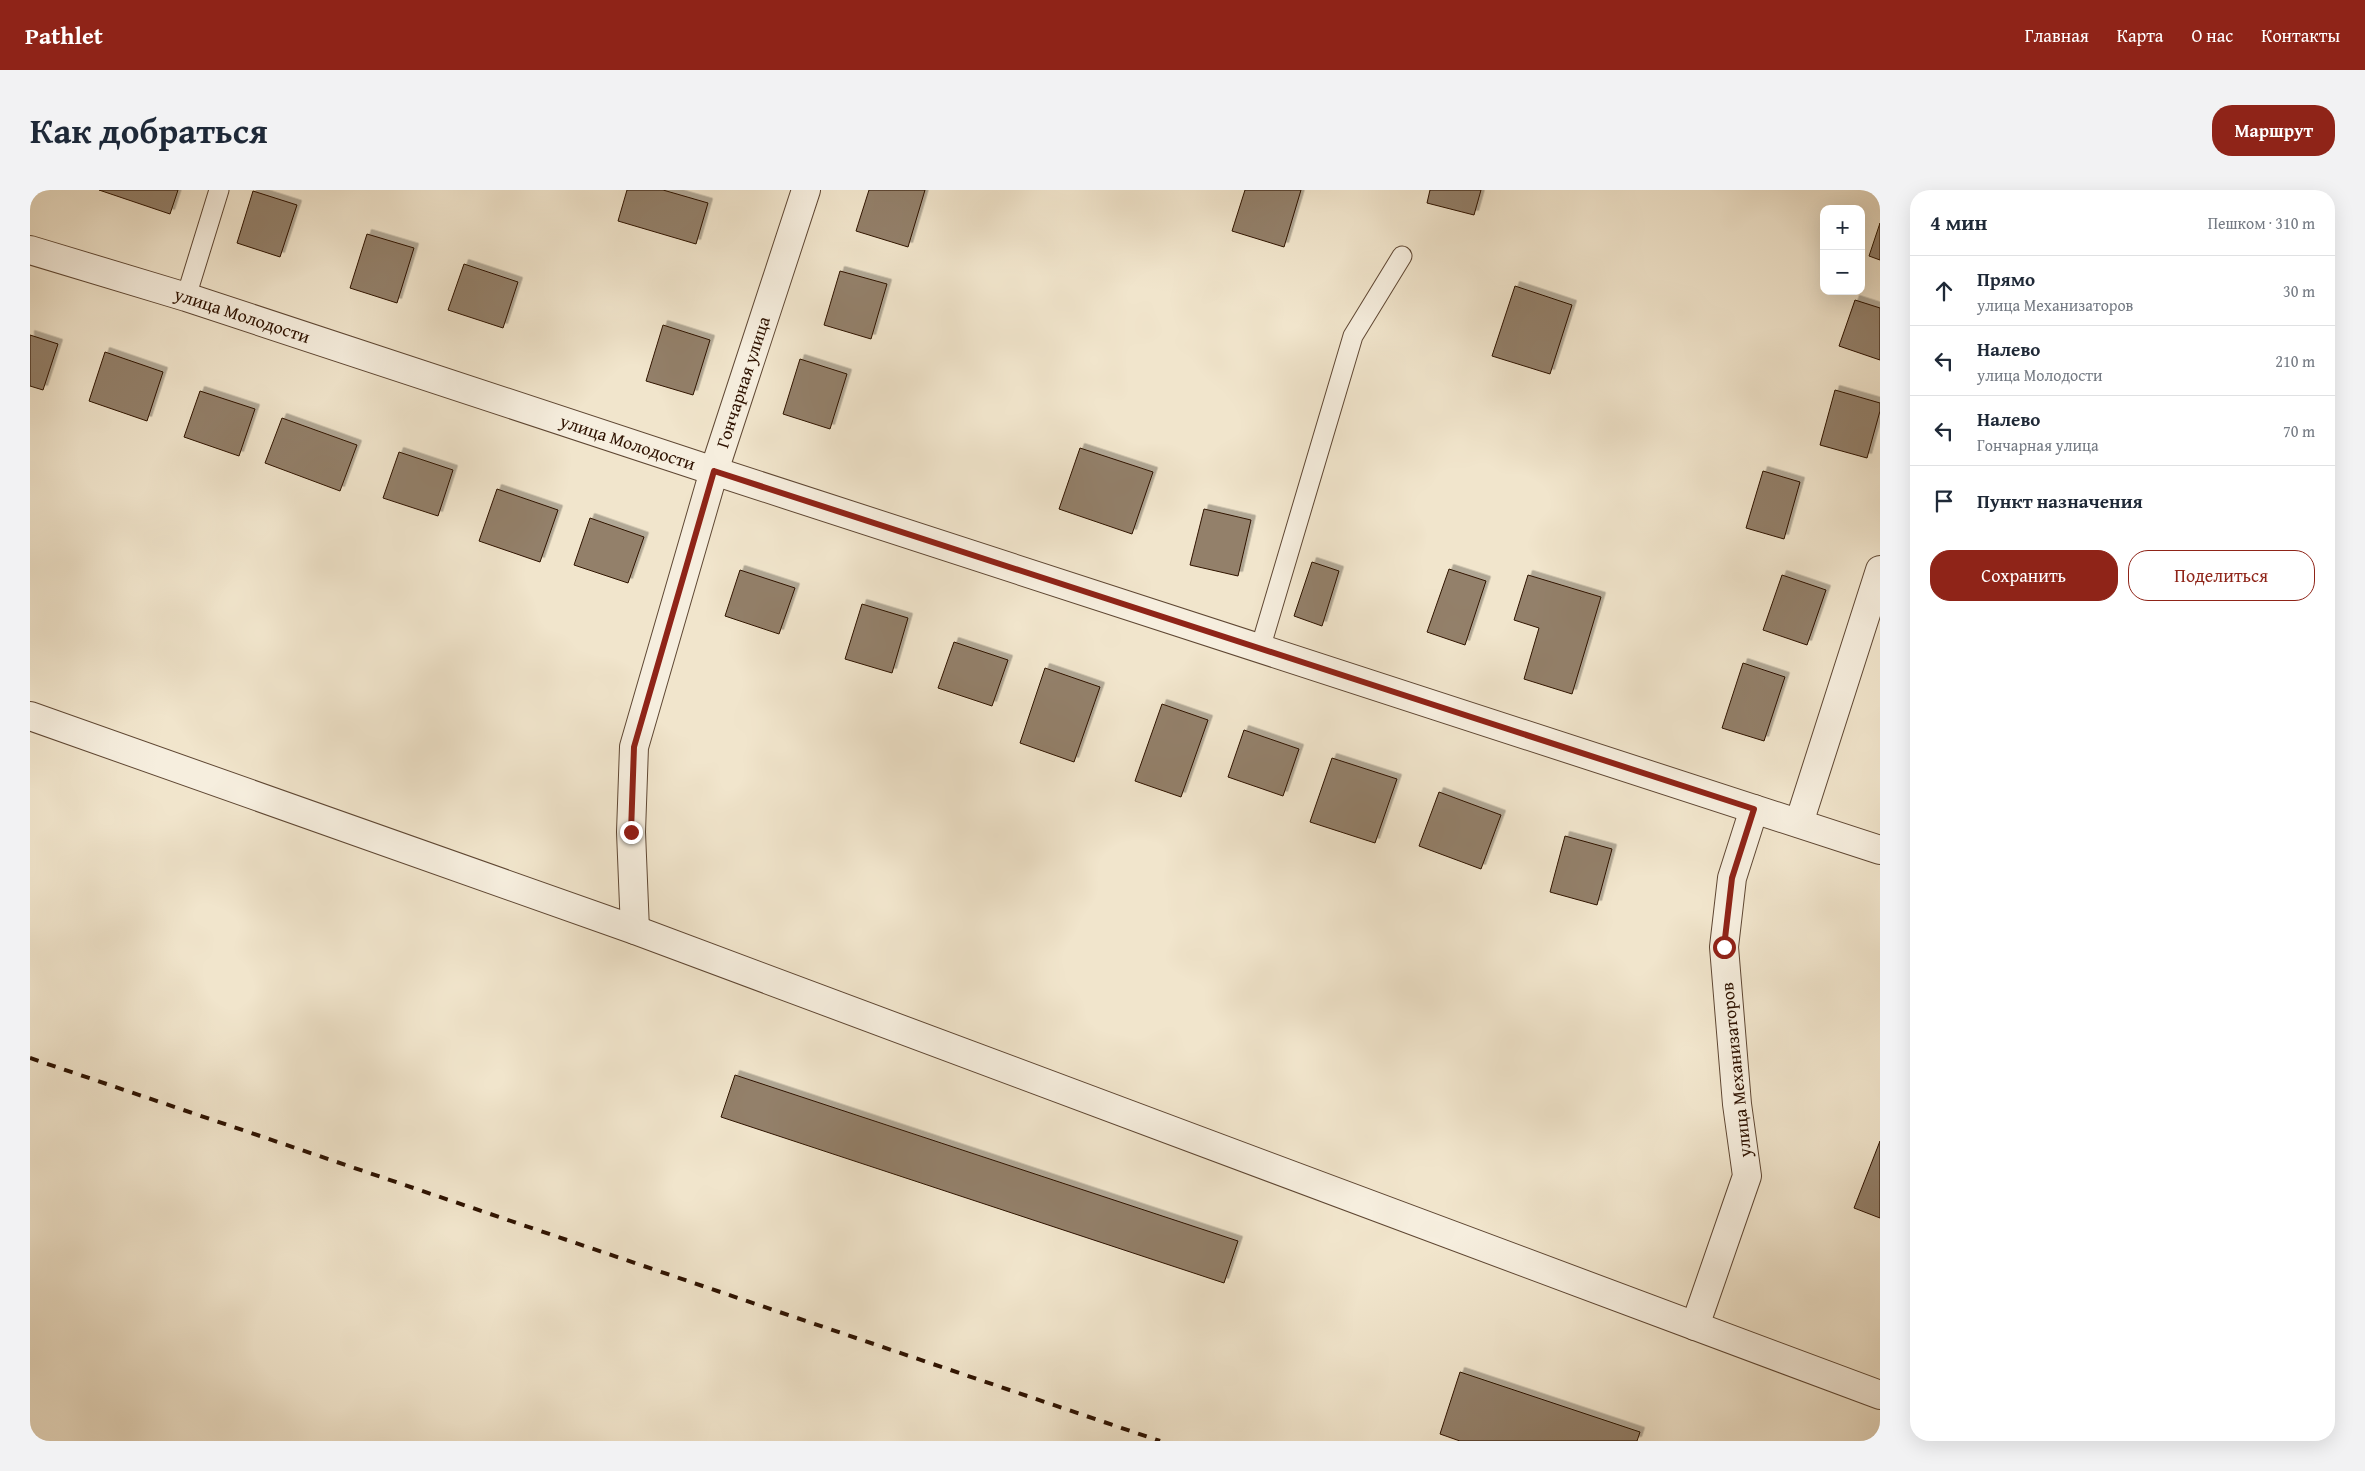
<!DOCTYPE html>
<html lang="ru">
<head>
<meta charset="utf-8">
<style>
	body { margin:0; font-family:"Gentium Book Plus",serif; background:#f2f2f3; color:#1f2937 }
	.controls { position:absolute; right:15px; top:15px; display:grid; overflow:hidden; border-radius:10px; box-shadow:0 5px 20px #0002 }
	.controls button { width:45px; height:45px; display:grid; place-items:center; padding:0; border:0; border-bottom:1px solid #e0e1e3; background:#fff; color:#1f2937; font:25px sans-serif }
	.stop { position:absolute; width:15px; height:15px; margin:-11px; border:4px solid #8f2418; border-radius:50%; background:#fff }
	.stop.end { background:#8f2418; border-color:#fff; box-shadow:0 1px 5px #0008 }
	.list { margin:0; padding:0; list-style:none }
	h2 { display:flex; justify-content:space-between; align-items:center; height:65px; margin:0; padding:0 20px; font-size:21px }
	h2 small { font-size:16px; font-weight:400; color:#747a83 }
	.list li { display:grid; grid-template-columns:32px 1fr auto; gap:15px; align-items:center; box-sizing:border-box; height:70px; padding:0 20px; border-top:1px solid #e0e1e3 }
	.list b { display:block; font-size:19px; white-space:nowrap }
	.list p { margin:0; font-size:16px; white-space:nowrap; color:#747a83 }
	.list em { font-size:16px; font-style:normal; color:#747a83 }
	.actions { display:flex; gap:10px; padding:15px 20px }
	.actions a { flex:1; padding:11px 0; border:1px solid #8f2418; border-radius:20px; text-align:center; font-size:18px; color:#8f2418 }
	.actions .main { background:#8f2418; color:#fff }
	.icon { flex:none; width:28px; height:28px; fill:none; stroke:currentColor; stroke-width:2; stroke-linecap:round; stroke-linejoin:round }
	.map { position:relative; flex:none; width:1850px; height:1251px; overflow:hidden; border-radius:20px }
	header { display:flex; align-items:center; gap:30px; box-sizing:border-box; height:70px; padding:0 25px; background:#8f2418; color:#fff }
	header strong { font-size:24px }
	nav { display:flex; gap:28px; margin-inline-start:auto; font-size:18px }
	.intro { display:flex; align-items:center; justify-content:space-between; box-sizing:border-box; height:120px; padding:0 30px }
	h1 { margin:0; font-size:35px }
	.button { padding:12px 22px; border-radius:20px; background:#8f2418; color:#fff; font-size:18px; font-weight:700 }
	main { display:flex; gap:30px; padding:0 30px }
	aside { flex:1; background:#fff; border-radius:20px; box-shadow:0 5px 20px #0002 }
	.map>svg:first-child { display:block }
	.building { fill:#93806a; stroke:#2e1200; filter:url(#shadow) }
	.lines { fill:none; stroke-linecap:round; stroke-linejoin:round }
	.service-casing { stroke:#5f4733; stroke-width:21 }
	.minor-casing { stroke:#5f4733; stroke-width:30 }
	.service { stroke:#f6eede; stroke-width:19 }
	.minor { stroke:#f6eede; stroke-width:28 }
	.rail { stroke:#2e1200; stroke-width:4; stroke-dasharray:9 9; stroke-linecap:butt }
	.route { stroke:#8f2418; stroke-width:6 }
	.labels { text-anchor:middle; stroke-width:4; stroke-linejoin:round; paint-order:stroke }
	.street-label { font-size:18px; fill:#2e1200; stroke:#f6eede }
</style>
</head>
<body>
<header>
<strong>Pathlet</strong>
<nav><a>Главная</a><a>Карта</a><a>О нас</a><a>Контакты</a></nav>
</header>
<div class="intro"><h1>Как добраться</h1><a class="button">Маршрут</a></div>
<main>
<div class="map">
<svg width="1850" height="1251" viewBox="0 0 1850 1251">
	<defs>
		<filter id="shadow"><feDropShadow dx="4.5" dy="-4.5" stdDeviation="0" flood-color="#0004"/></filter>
	</defs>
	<rect width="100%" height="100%" fill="#f1e5cc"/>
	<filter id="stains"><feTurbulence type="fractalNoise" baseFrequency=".004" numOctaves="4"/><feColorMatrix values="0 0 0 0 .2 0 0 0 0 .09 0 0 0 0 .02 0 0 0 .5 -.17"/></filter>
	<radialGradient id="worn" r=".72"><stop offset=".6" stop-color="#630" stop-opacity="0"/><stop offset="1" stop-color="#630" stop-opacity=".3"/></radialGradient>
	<!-- building -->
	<path class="building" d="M 69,0 L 148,0 L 140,24 Z
		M 597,0 L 633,0 L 678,13 L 666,54 L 588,31 Z
		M 839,0 L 895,0 L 878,57 L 826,41 Z
		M 1215,0 L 1271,0 L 1254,57 L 1202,41 Z
		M 1400,0 L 1451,0 L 1444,25 L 1397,13 Z
		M 223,1 L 267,15 L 250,67 L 207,53 Z
		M 1850,33 L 1850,70 L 1839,66 Z
		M 337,44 L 384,58 L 367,113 L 320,98 Z
		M 434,74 L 488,92 L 473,138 L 418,120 Z
		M 810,81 L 857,94 L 841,149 L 794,135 Z
		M 1485,96 L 1542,115 L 1520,184 L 1462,166 Z
		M 1825,110 L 1850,118 L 1850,170 L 1809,156 Z
		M 633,135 L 680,150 L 663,205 L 616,191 Z
		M 0,145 L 28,154 L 13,200 L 0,196 Z
		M 75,162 L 133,182 L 117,231 L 59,211 Z
		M 770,169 L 817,184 L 800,239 L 753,224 Z
		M 1805,200 L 1850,213 L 1850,221 L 1837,268 L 1790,255 Z
		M 170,201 L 225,219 L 209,266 L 154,247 Z
		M 252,228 L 327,255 L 310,301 L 235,273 Z
		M 1050,258 L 1123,282 L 1102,344 L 1029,319 Z
		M 369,262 L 423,280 L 408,326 L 353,308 Z
		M 1733,281 L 1770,292 L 1754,349 L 1716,338 Z
		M 467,299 L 528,320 L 510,372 L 449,351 Z
		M 1174,319 L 1221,330 L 1208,386 L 1160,375 Z
		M 560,328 L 614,347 L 598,393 L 544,375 Z
		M 1282,372 L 1309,381 L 1292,436 L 1264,426 Z
		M 1419,379 L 1456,391 L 1435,455 L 1397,442 Z
		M 710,380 L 765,398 L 749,444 L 695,426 Z
		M 1498,385 L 1571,407 L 1542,504 L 1494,489 L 1509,438 L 1484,430 Z
		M 1752,385 L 1796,400 L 1777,455 L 1733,440 Z
		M 832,414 L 878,428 L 862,483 L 815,469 Z
		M 924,452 L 978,470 L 962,516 L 908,498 Z
		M 1713,473 L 1755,487 L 1734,551 L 1692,538 Z
		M 1015,478 L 1070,497 L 1044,572 L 990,553 Z
		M 1132,514 L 1178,530 L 1151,607 L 1105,591 Z
		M 1214,540 L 1269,559 L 1253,606 L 1198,587 Z
		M 1302,568 L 1367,589 L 1345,653 L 1280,632 Z
		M 1409,602 L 1471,625 L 1451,679 L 1389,656 Z
		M 1535,646 L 1582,659 L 1567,715 L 1520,702 Z
		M 705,885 L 1208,1051 L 1194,1093 L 691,927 Z
		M 1850,951 L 1850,1028 L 1824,1018 Z
		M 1430,1182 L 1610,1242 L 1607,1251 L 1430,1251 L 1410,1244 Z"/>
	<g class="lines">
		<defs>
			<path id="service" d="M 156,107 L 189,0
				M 1230,459 L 1323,146 L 1372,66"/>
			<g id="minor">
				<path id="s1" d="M 0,60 L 156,107 L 684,281 L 1850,660"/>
				<path d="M 0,526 L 605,740 L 1850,1205"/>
				<path d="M 1769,633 L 1850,380"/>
				<path id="s2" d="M 605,740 L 601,642 L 604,557 L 684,281 L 776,0"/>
				<path d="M 1665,1136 L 1717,986 L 1707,914 L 1694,757 L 1702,688 L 1724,619"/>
			</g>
		</defs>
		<!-- service casing -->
		<use href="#service" class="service-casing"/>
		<!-- minor casing -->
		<use href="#minor" class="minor-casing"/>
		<!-- service -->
		<use href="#service" class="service"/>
		<!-- minor -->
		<use href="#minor" class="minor"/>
		<!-- rail -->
		<path class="rail" d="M 0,868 L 1130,1251"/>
	</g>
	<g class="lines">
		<!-- route -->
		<path class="route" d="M 601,642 L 604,557 L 684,281 L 1724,619 L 1702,688 L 1694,757"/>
	</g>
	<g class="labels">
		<!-- street labels -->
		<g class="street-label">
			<text dy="6" stroke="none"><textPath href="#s1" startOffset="222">улица Молодости</textPath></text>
			<text dy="6" stroke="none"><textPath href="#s2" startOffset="564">Гончарная улица</textPath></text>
			<text dy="6" stroke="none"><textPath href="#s1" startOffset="628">улица Молодости</textPath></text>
			<text transform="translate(1706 880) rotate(-96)" y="6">улица Механизаторов</text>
		</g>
	</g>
	<rect width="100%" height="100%" filter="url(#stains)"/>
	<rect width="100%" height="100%" fill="url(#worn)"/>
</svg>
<div class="controls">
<button>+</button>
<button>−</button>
</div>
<div class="stop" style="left:1694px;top:757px"></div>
<div class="stop end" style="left:601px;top:642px"></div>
</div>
<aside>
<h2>4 мин<small>Пешком · 310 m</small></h2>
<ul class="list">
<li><svg class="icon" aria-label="ahead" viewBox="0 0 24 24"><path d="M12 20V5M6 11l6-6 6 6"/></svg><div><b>Прямо</b><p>улица Механизаторов</p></div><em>30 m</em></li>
<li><svg class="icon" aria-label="left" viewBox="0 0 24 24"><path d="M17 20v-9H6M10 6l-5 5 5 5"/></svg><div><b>Налево</b><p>улица Молодости</p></div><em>210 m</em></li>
<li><svg class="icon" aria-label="left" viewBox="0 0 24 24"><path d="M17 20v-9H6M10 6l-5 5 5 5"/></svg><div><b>Налево</b><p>Гончарная улица</p></div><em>70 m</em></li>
<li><svg class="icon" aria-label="arrive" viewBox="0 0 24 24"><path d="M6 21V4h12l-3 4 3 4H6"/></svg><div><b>Пункт назначения</b></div></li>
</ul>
<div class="actions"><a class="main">Сохранить</a><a>Поделиться</a></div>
</aside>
</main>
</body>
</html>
